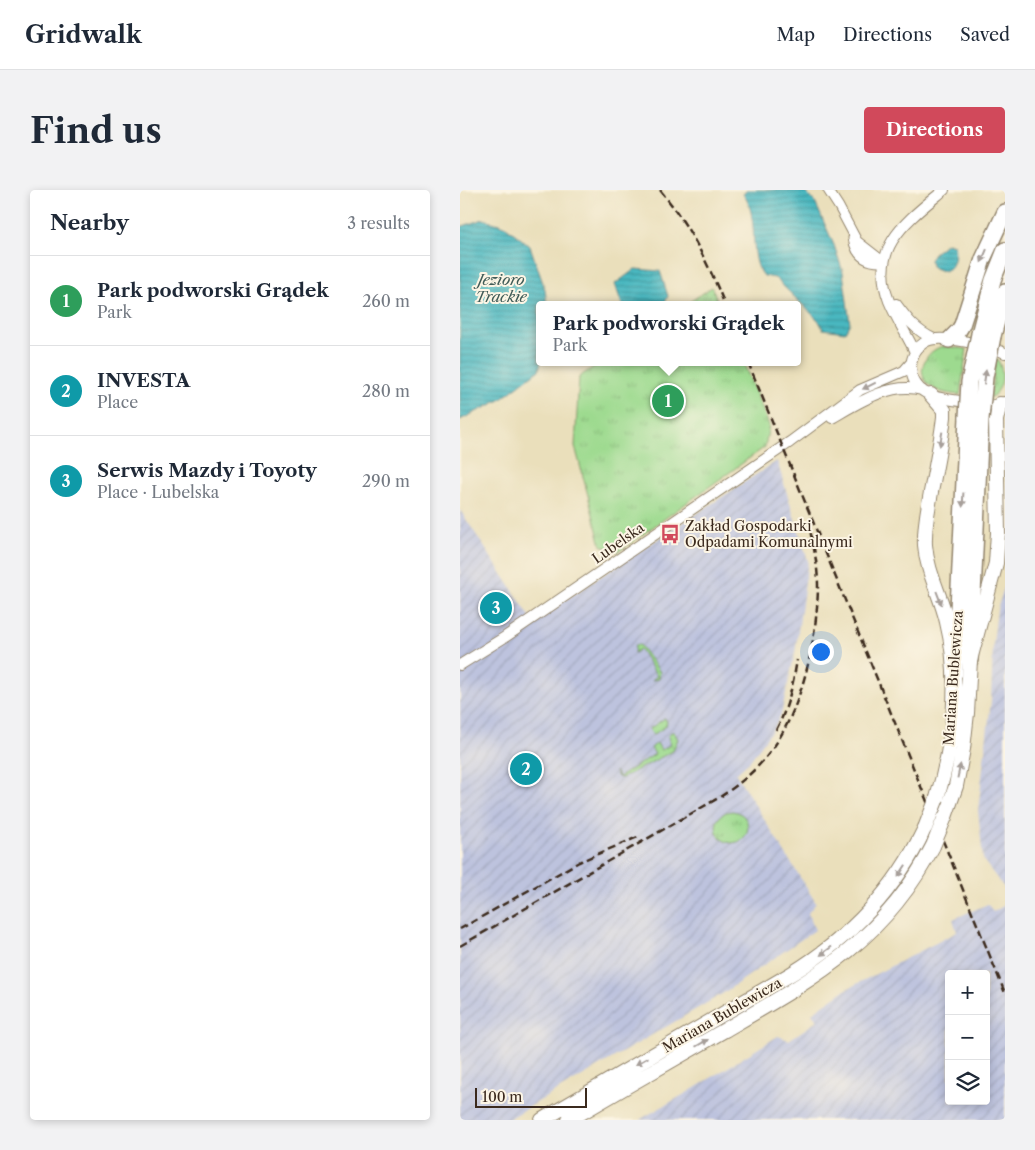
<!DOCTYPE html>
<html lang="en">
<head>
<meta charset="utf-8">
<style>
	body { margin:0; font-family:"Libre Caslon Text",serif; background:#f2f2f3; color:#1f2937 }
	.controls { position:absolute; right:15px; bottom:15px; display:grid; overflow:hidden; border-radius:5px; box-shadow:0 2px 8px #0003 }
	.controls button { width:45px; height:45px; display:grid; place-items:center; padding:0; border:0; border-bottom:1px solid #e0e1e3; background:#fff; color:#1f2937; font:25px sans-serif }
	.scale { position:absolute; left:15px; bottom:12px; width:112px; box-sizing:border-box; padding-left:5px; border:2px solid #3b2a1e; border-top:0; font-size:14px; line-height:18px; white-space:nowrap; color:#3b2a1e; -webkit-text-stroke:4px #fcf5e5; paint-order:stroke }
	.you { position:absolute; left:360px; top:461px; width:18px; height:18px; margin:-12px; border:4px solid #fff; border-radius:50%; background:#1a73e8; box-shadow:0 0 0 8px #1a73e833 }
	.badge { display:grid; place-items:center; width:32px; height:32px; border-radius:50%; background:#d1495b; color:#fff; font-size:16px; font-weight:700 }
	.pin { position:absolute; translate:-50% -50%; border:2px solid #fff; box-shadow:0 1px 5px #0006 }
	.popup { position:absolute; left:76px; top:111px; width:265px; height:65px; box-sizing:border-box; display:grid; place-content:center; border-radius:5px; background:#fff; filter:drop-shadow(0 1px 4px #0005); font-size:16px; white-space:nowrap; color:#747a83 }
	.popup b { font-size:19px; color:#1f2937 }
	.popup::after { content:''; position:absolute; left:50%; top:100%; margin-left:-10px; border:10px solid transparent; border-top-color:#fff }
	.list { margin:0; padding:0; list-style:none }
	h2 { display:flex; justify-content:space-between; align-items:center; height:65px; margin:0; padding:0 20px; font-size:21px }
	h2 small { font-size:16px; font-weight:400; color:#747a83 }
	.list li { display:grid; grid-template-columns:32px 1fr auto; gap:15px; align-items:center; box-sizing:border-box; height:90px; padding:0 20px; border-top:1px solid #e0e1e3 }
	.list b { display:block; font-size:19px; white-space:nowrap }
	.list p { margin:0; font-size:16px; white-space:nowrap; color:#747a83 }
	.list em { font-size:16px; font-style:normal; color:#747a83 }
	.icon { flex:none; width:28px; height:28px; fill:none; stroke:currentColor; stroke-width:2; stroke-linecap:round; stroke-linejoin:round }
	.map { position:relative; flex:none; width:545px; height:930px; overflow:hidden; border-radius:5px }
	header { display:flex; align-items:center; gap:30px; box-sizing:border-box; height:70px; padding:0 25px; background:#fff; border-bottom:1px solid #e0e1e3 }
	header strong { font-size:24px }
	nav { display:flex; gap:28px; margin-inline-start:auto; font-size:18px }
	.intro { display:flex; align-items:center; justify-content:space-between; box-sizing:border-box; height:120px; padding:0 30px }
	h1 { margin:0; font-size:35px }
	.button { padding:12px 22px; border-radius:5px; background:#d1495b; color:#fff; font-size:18px; font-weight:700 }
	main { display:flex; gap:30px; padding:0 30px }
	aside { flex:1; background:#fff; border-radius:5px; box-shadow:0 2px 8px #0003 }
	.map>svg:first-child { display:block }
	.industrial { fill:url(#industrial-furrows); fill-rule:evenodd }
	.grass { fill:url(#grass-tufts); stroke:#6c8256 }
	.water { fill:url(#water-rules); stroke:#42706f }
	.lines { fill:none; stroke-linecap:round; stroke-linejoin:round }
	.minor-casing { stroke:#92846c; stroke-width:11 }
	.tertiary-casing { stroke:#92846c; stroke-width:12 }
	.primary-casing { stroke:#92846c; stroke-width:16 }
	.motorway-casing { stroke:#92846c; stroke-width:18 }
	.minor { stroke:#fff; stroke-width:9 }
	.tertiary { stroke:#fff; stroke-width:10 }
	.primary { stroke:#fff; stroke-width:14 }
	.motorway { stroke:#fff; stroke-width:15 }
	.rail { stroke:#3b2a1e; stroke-width:2.5; stroke-dasharray:8 4; stroke-linecap:butt }
	.primary-bridge-casing { stroke:#92846c; stroke-width:16; stroke-linecap:butt }
	.motorway-bridge-casing { stroke:#92846c; stroke-width:18; stroke-linecap:butt }
	.primary-bridge { stroke:#fff; stroke-width:14 }
	.motorway-bridge { stroke:#fff; stroke-width:15 }
	.oneway { fill:#a79f9a }
	.labels { text-anchor:middle; stroke-width:4; stroke-linejoin:round; paint-order:stroke }
	.poi-label { font-size:14px; fill:#3b2a1e; stroke:#fcf5e5; text-anchor:start }
	.street-label { font-size:14px; fill:#3b2a1e; stroke:#fcf5e5 }
	.water-label { font-size:15px; font-style:italic; fill:#405b57; stroke:#fcf5e5 }
</style>
</head>
<body>
<header>
<strong>Gridwalk</strong>
<nav><a>Map</a><a>Directions</a><a>Saved</a></nav>
</header>
<div class="intro"><h1>Find us</h1><a class="button">Directions</a></div>
<main>
<aside>
<h2>Nearby<small>3 results</small></h2>
<ul class="list">
<li><span class="badge" style="background:#2e9e5b">1</span><div><b>Park podworski Grądek</b><p>Park</p></div><em>260 m</em></li>
<li><span class="badge" style="background:#0f9aa8">2</span><div><b>INVESTA</b><p>Place</p></div><em>280 m</em></li>
<li><span class="badge" style="background:#0f9aa8">3</span><div><b>Serwis Mazdy i Toyoty</b><p>Place · Lubelska</p></div><em>290 m</em></li>
</ul>
</aside>
<div class="map">
<svg width="545" height="930" viewBox="0 0 545 930">
	<defs>
		<pattern id="industrial-furrows" width="10" height="10" patternUnits="userSpaceOnUse" patternTransform="scale(1.25)"><rect width="10" height="10" fill="#bdc3de"/><path d="M-1 1l2-2M0 10L10 0M9 11l2-2" fill="none" stroke="#a3a8be"/></pattern>
		<pattern id="grass-tufts" width="24" height="20" patternUnits="userSpaceOnUse" patternTransform="scale(1.25)"><rect width="24" height="20" fill="#9dda8f"/><path d="M3 7l-1-3M5 7V3M7 7l1-3M15 17l-1-3M17 17v-4M19 17l1-3" fill="none" stroke="#88bb7b"/></pattern>
		<pattern id="water-rules" width="6" height="5" patternUnits="userSpaceOnUse" patternTransform="scale(1.25)"><rect width="6" height="5" fill="#48b7c0"/><path d="M0 2.5h6" fill="none" stroke="#3d959b"/></pattern>
	</defs>
	<rect width="100%" height="100%" fill="#fcf5e5"/>
	<filter id="ink" filterUnits="userSpaceOnUse"><feTurbulence type="fractalNoise" baseFrequency=".02" numOctaves="2"/><feDisplacementMap in="SourceGraphic" scale="10" xChannelSelector="R" yChannelSelector="G"/><feConvolveMatrix kernelMatrix="1 2 1 2 8 2 1 2 1" color-interpolation-filters="sRGB"/></filter>
	<filter id="wash" filterUnits="userSpaceOnUse"><feTurbulence type="fractalNoise" baseFrequency=".0096" numOctaves="4" result="noise"/><feDisplacementMap in="SourceGraphic" scale="20" xChannelSelector="R" yChannelSelector="G"/><feGaussianBlur stdDeviation="1.12" result="paint"/><feColorMatrix in="noise" values="0 0 0 0 0 0 0 0 0 0 0 0 0 0 0 0 0 1.4 0 .05"/><feComposite in="paint" operator="in"/></filter>
	<g filter="url(#wash)">
		<rect width="100%" height="100%" fill="#eadfbb"/>
		<!-- industrial -->
		<path class="industrial" d="M 317,271 L 348,371 L 335,463 L 321,524 L 316,535 L 289,572 L 276,584 L 356,713 L 348,723 L 355,740 L 262,804 L 47,930 L 0,930 L 0,320 L 73,431 Z
			M 545,394 L 545,699 L 523,670 L 518,620 L 531,511 L 533,453 L 537,420 Z
			M 528,714 L 533,722 L 545,715 L 545,930 L 179,930 L 230,901 L 318,846 L 329,850 L 357,831 L 352,823 L 385,800 L 497,742 L 493,729 ZM 489,784 L 526,784 L 526,911 L 489,911 Z"/>
		<!-- grass -->
		<path class="grass" d="M 252,97 L 259,115 L 225,115 Z
			M 484,156 L 507,159 L 500,205 C 491,204 481,203 473,198 C 453,186 464,160 484,156 Z
			M 536,167 C 545,180 545,199 530,208 Z
			M 141,172 L 283,172 L 309,235 L 305,257 L 158,362 L 141,355 L 115,256 L 119,187 Z
			M 175,455 L 180,455 L 200,482 L 199,489 L 192,490 L 197,486 L 180,459 L 174,463 Z
			M 205,528 L 207,532 L 206,536 L 193,545 L 189,539 Z
			M 211,542 L 214,542 L 218,549 L 213,561 L 162,588 L 158,587 L 155,581 L 159,587 L 195,564 L 191,558 L 197,553 L 201,560 L 210,555 L 208,546 Z
			M256 637a16 16 0 1 1 32 0a16 16 0 1 1-32 0Z"/>
		<!-- water -->
		<path class="water" d="M 287,0 L 343,0 L 355,12 L 374,55 L 383,82 L 390,133 L 385,142 L 363,139 L 359,131 L 315,88 L 304,86 C 301,82 298,78 297,73 C 291,51 297,22 283,4 Z
			M 23,29 L 45,36 L 70,56 L 85,99 L 87,115 L 79,115 L 79,172 L 81,172 L 79,180 L 40,210 L 0,230 L 0,37 Z
			M 487,53 L 494,55 C 496,63 495,80 484,81 C 480,81 475,78 471,76 L 470,70 L 474,63 Z
			M 175,79 L 200,81 L 208,106 L 204,115 L 162,115 L 155,94 Z"/>
	</g>
	<g filter="url(#ink)">
		<g class="lines">
			<defs>
				<path id="minor" d="M 368,0 L 379,17 L 397,51 L 424,72
					M 393,48 C 396,66 407,73 424,72"/>
				<path id="tertiary" d="M 436,114 C 447,129 456,141 474,149
					M 455,162 C 447,145 436,128 429,111 C 408,57 448,30 484,0
					M 544,212 C 530,219 515,214 500,211 C 489,209 476,209 466,203 C 446,192 446,162 467,151 C 482,144 531,156 545,163
					M 372,228 C 398,213 431,191 462,200
					M 0,475 L 45,447 L 330,252 L 400,200 L 444,181 L 451,173"/>
				<path id="primary" d="M 471,205 L 484,220 L 484,227 C 481,252 476,277 471,302 C 468,320 464,337 465,355 C 467,383 481,405 487,432 C 501,489 494,552 477,608
					M 485,627 L 496,596 L 503,559 L 507,523 L 510,470 L 536,373 L 538,343 L 536,230 L 540,214
					M 82,930 L 331,784 C 390,748 435,701 465,638
					M 109,930 C 160,900 212,870 263,841 C 351,790 425,751 473,656"/>
				<path id="motorway" d="M 519,144 L 533,90 L 545,60
					M 533,146 L 545,102
					M 489,150 L 499,140 L 502,135 L 523,69 L 545,22
					M 510,470 L 521,229
					M 495,483 L 507,227"/>
			</defs>
			<!-- minor casing -->
			<use href="#minor" class="minor-casing"/>
			<!-- tertiary casing -->
			<use href="#tertiary" class="tertiary-casing"/>
			<!-- primary casing -->
			<use href="#primary" class="primary-casing"/>
			<!-- motorway casing -->
			<use href="#motorway" class="motorway-casing"/>
			<!-- minor -->
			<use href="#minor" class="minor"/>
			<!-- tertiary -->
			<use href="#tertiary" class="tertiary"/>
			<!-- primary -->
			<use href="#primary" class="primary"/>
			<!-- motorway -->
			<use href="#motorway" class="motorway"/>
			<!-- rail -->
			<path class="rail" d="M 200,0 C 229,35 248,73 265,115
				M 288,172 L 545,803
				M 316,540 C 328,518 333,494 337,470
				M 0,739 L 119,672 L 180,646
				M 0,756 L 260,607 C 280,594 299,578 313,558 C 343,515 357,449 358,397 C 358,377 354,356 349,337"/>
			<defs>
				<path id="primary-bridge" d="M 465,638 L 477,608
					M 473,656 L 485,627"/>
				<path id="motorway-bridge" d="M 507,227 L 509,192 L 519,144
					M 521,229 L 525,187 L 533,146"/>
			</defs>
			<!-- primary-bridge casing -->
			<use href="#primary-bridge" class="primary-bridge-casing"/>
			<!-- motorway-bridge casing -->
			<use href="#motorway-bridge" class="motorway-bridge-casing"/>
			<!-- primary-bridge -->
			<use href="#primary-bridge" class="primary-bridge"/>
			<!-- motorway-bridge -->
			<use href="#motorway-bridge" class="motorway-bridge"/>
		</g>
		<!-- one-way arrows -->
		<defs><path id="oneway-solid" d="M-6-.8H1V-3.2L6.5 0L1 3.2V.8H-6Z" transform="scale(1.25)"/></defs>
		<g class="oneway">
			<use href="#oneway-solid" transform="translate(524 66) rotate(113)"/>
			<use href="#oneway-solid" transform="translate(525 187) rotate(-82)"/>
			<use href="#oneway-solid" transform="translate(409 196) rotate(154)"/>
			<use href="#oneway-solid" transform="translate(481 249) rotate(100)"/>
			<use href="#oneway-solid" transform="translate(503 310) rotate(93)"/>
			<use href="#oneway-solid" transform="translate(479 408) rotate(69)"/>
			<use href="#oneway-solid" transform="translate(499 581) rotate(-78)"/>
			<use href="#oneway-solid" transform="translate(442 681) rotate(123)"/>
			<use href="#oneway-solid" transform="translate(366 761) rotate(143)"/>
			<use href="#oneway-solid" transform="translate(242 853) rotate(-30)"/>
			<use href="#oneway-solid" transform="translate(182 871) rotate(150)"/>
		</g>
	</g>
	<!-- icons -->
	<defs>
		<symbol id="bus-bare" viewBox="-9 -9 18 18"><path d="M-5-6H5V4H4V6H2V4H-2V6H-4V4H-5ZM-3.5-4V0h7V-4ZM-3.5 1.2v1.5H-2V1.2ZM2 1.2v1.5H3.5V1.2Z" fill="#d1495b" stroke="#fcf5e5" stroke-width="2.5" paint-order="stroke"/></symbol>
	</defs>
	<g fill-rule="evenodd">
		<use href="#bus-bare" x="196" y="330" width="28" height="28"/>
	</g>
	<g class="labels">
		<!-- poi labels -->
		<g class="poi-label">
			<text x="225" y="341">Zakład Gospodarki<tspan x="225" dy="16">Odpadami Komunalnymi</tspan></text>
		</g>
		<!-- street labels -->
		<g class="street-label">
			<text transform="translate(158 353) rotate(-35)" y="5">Lubelska</text>
			<text transform="translate(493 488) rotate(-86)" y="5">Mariana Bublewicza</text>
			<text transform="translate(262 825) rotate(-30)" y="5">Mariana Bublewicza</text>
		</g>
		<!-- water labels -->
		<g class="water-label">
			<text x="41" y="95">Jezioro<tspan x="41" dy="17">Trackie</tspan></text>
		</g>
	</g>
</svg>
<div class="controls">
<button>+</button>
<button>−</button>
<button><svg class="icon" aria-label="layers" viewBox="0 0 24 24"><path d="M12 4l9 5-9 5-9-5zM3 14l9 5 9-5"/></svg></button>
</div>
<div class="scale">100 m</div>
<div class="you"></div>
<div class="pin badge" style="left:208px;top:211px;background:#2e9e5b">1</div>
<div class="popup"><b>Park podworski Grądek</b>Park</div>
<div class="pin badge" style="left:66px;top:579px;background:#0f9aa8">2</div>
<div class="pin badge" style="left:36px;top:418px;background:#0f9aa8">3</div>
</div>
</main>
</body>
</html>
